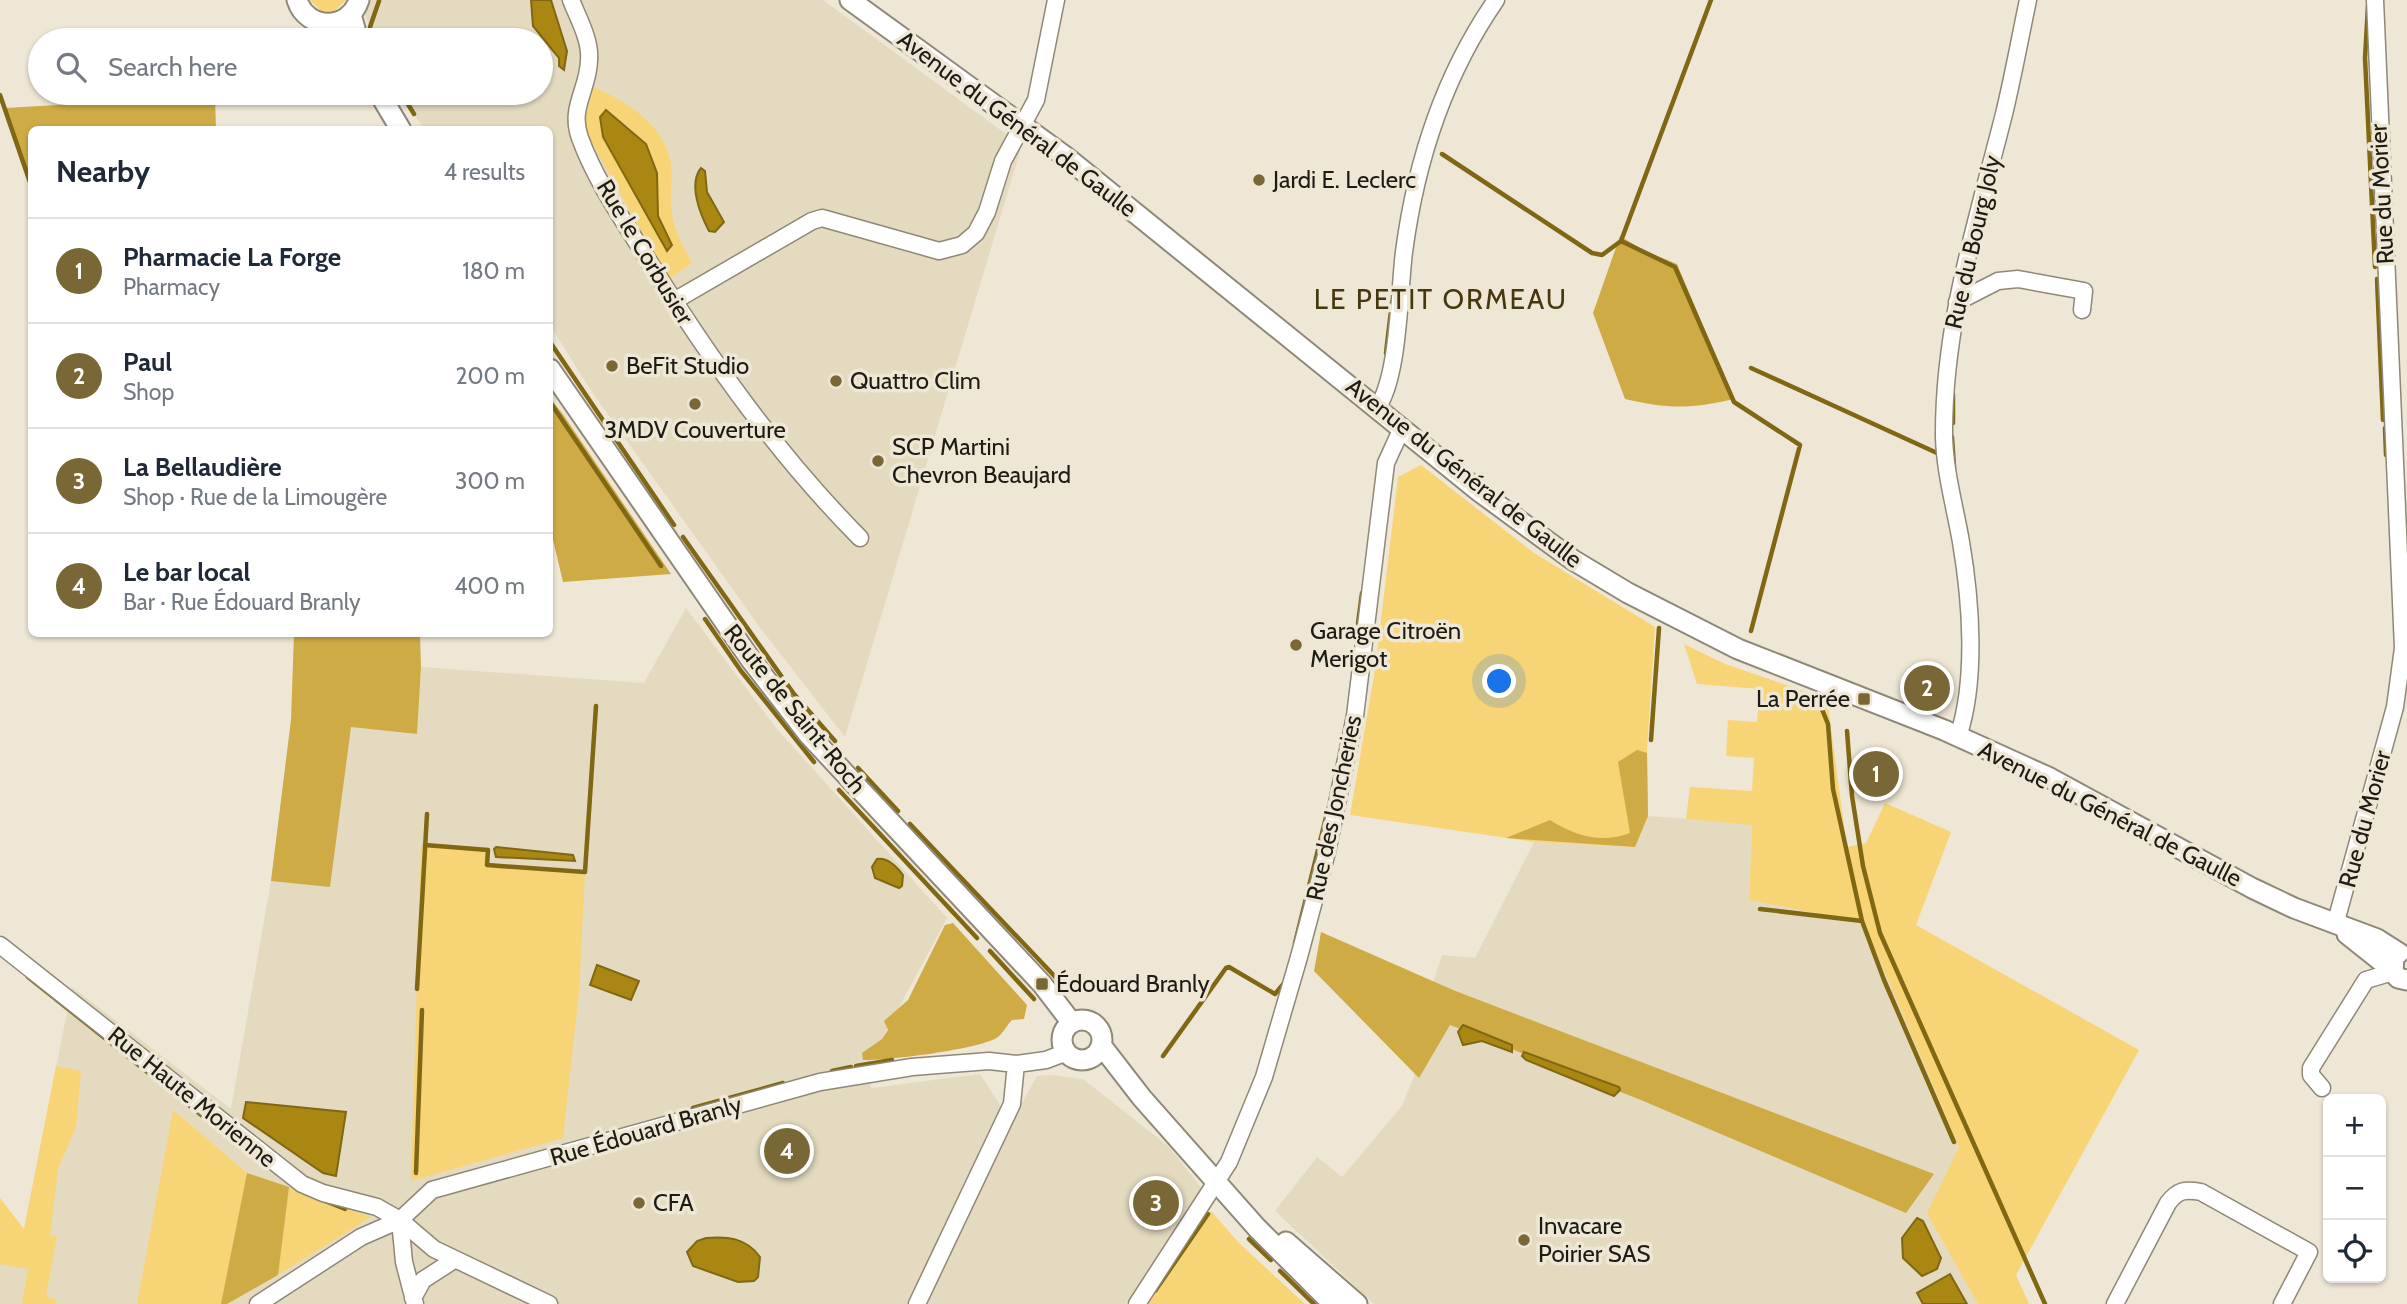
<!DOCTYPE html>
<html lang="en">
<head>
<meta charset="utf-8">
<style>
	body { margin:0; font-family:Cabin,sans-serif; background:#f6f6f7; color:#1f2937 }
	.controls { position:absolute; right:21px; bottom:21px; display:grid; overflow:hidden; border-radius:10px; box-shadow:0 2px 5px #0004 }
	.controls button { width:63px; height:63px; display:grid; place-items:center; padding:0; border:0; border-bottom:2px solid #e0e1e3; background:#fff; color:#1f2937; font:35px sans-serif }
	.you { position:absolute; left:1500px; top:682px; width:24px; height:24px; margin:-18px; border:5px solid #fff; border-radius:50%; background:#1a73e8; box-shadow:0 0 0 10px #1a73e833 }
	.badge { display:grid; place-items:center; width:46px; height:46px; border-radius:50%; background:#796735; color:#fff; font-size:23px; font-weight:700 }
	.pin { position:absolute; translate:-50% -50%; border:4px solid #fff; box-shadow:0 2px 7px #0006 }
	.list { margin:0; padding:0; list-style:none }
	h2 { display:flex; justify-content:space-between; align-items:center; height:91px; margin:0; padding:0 28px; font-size:30px }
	h2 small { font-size:23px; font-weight:400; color:#747a83 }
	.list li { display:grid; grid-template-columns:46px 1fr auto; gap:21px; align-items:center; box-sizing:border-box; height:105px; padding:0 28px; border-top:2px solid #e0e1e3 }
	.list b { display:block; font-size:26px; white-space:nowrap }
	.list p { margin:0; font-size:23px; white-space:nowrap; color:#747a83 }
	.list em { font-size:23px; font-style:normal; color:#747a83 }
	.icon { flex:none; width:38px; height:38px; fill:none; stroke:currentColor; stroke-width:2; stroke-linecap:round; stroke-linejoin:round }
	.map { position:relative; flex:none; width:2407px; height:1304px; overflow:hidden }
	.search { position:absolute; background:#fff; box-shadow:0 2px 5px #0004; left:28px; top:28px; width:525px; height:77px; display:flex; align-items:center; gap:18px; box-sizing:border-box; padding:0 24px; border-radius:38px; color:#747a83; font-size:26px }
	.panel { position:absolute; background:#fff; box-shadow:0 2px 5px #0004; left:28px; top:126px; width:525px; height:511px; border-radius:10px }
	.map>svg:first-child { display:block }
	.built { fill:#e4dac0 }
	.green { fill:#f7d475 }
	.forest { fill:#cfab45 }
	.water { fill:#aa8712; stroke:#806713; stroke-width:2 }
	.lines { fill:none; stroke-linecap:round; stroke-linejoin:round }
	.stream { stroke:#806713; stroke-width:4.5 }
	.minor-casing { stroke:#8f8877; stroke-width:19 }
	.tertiary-casing { stroke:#8f8877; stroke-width:23 }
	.minor { stroke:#fff; stroke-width:16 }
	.tertiary { stroke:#fff; stroke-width:19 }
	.poi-dot { fill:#796735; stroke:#eee7d5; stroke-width:2.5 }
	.labels { text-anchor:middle; stroke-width:7; stroke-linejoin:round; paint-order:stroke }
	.street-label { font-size:24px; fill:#1e1b15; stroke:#eee7d5 }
	.poi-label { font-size:24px; fill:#1e1b15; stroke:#eee7d5; text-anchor:start }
	.quarter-label { font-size:28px; letter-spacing:2px; fill:#45370e; stroke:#eee7d5 }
</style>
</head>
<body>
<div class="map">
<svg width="2407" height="1304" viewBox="0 0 2407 1304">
	<rect width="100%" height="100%" fill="#eee7d5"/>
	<!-- built -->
	<path class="built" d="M 358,0 L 823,0 L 1017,142 L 1020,151 L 845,737 L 761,629 L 590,389 L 550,325 L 550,130 L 424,129 L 399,93 L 541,93 L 541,40 L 376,40 Z
		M 686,608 L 776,728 L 947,918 L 869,1063 L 871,1088 L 980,1074 L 1000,1105 L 1016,1113 L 1037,1076 L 1051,1075 L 1083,1079 L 1168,1146 L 1201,1187 L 1200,1198 L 1126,1304 L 0,1304 L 0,1235 L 24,1230 L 72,987 L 231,1109 L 271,881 L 291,720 L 416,734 L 421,667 L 644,683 Z
		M 1648,816 L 1752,824 L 1749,900 L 1864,922 L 1959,1147 L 1928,1213 L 1978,1304 L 1374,1304 L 1275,1211 L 1317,1157 L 1342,1177 L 1402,1106 L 1442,1006 L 1427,1001 L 1442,955 L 1475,958 L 1534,842 L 1635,847 Z"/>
	<!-- green -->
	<path class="green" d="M 310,0 L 346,0 L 333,12 L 321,11 Z
		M 591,86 C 622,99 658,120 669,155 C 674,170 670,187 671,203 C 671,226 682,244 692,263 L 668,280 L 582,125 L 582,108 Z
		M 1421,465 L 1534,553 L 1655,627 L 1647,750 L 1648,816 L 1635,847 L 1534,842 L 1350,815 L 1375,670 L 1398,477 Z
		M 1684,644 L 1725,664 L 1827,699 L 1847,847 L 1866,843 L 1885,803 L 1951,832 L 1916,925 L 2139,1050 L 2016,1275 L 2029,1304 L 1978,1304 L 1927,1213 L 1959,1147 L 1864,923 L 1749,900 L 1752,825 L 1686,819 L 1690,787 L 1752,791 L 1754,758 L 1726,756 L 1728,720 L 1757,722 L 1760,689 L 1697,684 Z
		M 421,845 L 488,850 L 488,865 L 585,872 L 579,992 L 563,1138 L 411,1181 Z
		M 56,1066 L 81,1071 L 76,1127 L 58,1169 L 50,1235 L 57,1236 L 46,1296 L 56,1299 L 55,1304 L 22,1304 L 28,1269 L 0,1264 L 0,1198 L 24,1229 Z
		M 173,1110 L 247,1173 L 221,1304 L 137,1304 Z
		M 289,1187 L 371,1217 L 278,1275 Z
		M 1211,1211 L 1239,1243 L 1305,1304 L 1148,1304 Z"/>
	<!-- forest -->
	<path class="forest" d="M 215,96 L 216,129 L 32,130 L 31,185 L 5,108 Z
		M 1620,236 L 1645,251 L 1677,264 L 1734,399 C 1691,409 1668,409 1625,399 L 1593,313 Z
		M 550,398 L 562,413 L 671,574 L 563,582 L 550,527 Z
		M 294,634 L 420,634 L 421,667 L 417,734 L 351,727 L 330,887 L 271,881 L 291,720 Z
		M 1637,750 L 1647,753 L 1648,816 L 1635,847 L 1506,838 L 1550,820 C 1576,836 1601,844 1630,833 L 1618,762 Z
		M 953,923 L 1027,1005 L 1024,1019 L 1012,1020 C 1007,1025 1003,1033 998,1037 C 982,1049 885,1061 863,1060 L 862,1053 L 882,1039 L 888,1030 L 884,1021 L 908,1000 L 945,925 Z
		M 1321,932 L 1453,990 L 1934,1174 L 1906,1213 L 1641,1100 L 1450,1025 L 1419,1078 L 1314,971 Z
		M 247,1173 L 289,1187 L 278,1275 L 227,1304 L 221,1304 Z"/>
	<!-- water -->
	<path class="water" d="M 531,0 L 551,0 L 567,51 L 564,70 L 559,66 L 559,58 L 533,26 Z
		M 606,110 L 646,144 L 657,173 L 658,216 L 672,245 L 667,251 L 603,137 L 600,117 Z
		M 701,168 L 705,171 L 707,192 L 724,222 L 715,232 L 709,231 C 700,214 688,184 701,168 Z
		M 496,847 L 573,855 L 575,861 L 496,857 L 494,849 Z
		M 877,859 C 888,857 897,867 903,875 L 902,886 L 899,888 L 875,878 L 872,867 Z
		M 597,965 L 639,981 L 631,1000 L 590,985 Z
		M 1463,1025 L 1512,1045 L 1512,1052 L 1482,1041 L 1463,1045 L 1458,1032 Z
		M 1524,1052 L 1619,1087 L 1620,1090 L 1614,1096 L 1526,1060 L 1522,1056 Z
		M 246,1102 L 346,1112 L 336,1176 L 323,1173 L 243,1118 Z
		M 1917,1218 L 1923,1221 L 1941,1258 L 1937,1269 L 1922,1276 L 1903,1258 L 1902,1238 Z
		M 706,1238 C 727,1236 747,1238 760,1257 L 758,1277 L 754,1281 L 738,1282 L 693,1266 L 687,1252 L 697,1241 Z
		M 1950,1274 L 1967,1304 L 1923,1304 L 1917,1293 Z"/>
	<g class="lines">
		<!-- stream -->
		<path class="stream" d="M 1711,0 L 1621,241 L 1675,267 L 1734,402 L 1800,445 L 1751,631
			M 2368,6 L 2365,58 L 2375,267
			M 373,40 L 370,27 L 379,1
			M 401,93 L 414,114
			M 0,95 L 32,188
			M 378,128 L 378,130
			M 1442,154 L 1592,253 L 1602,255 L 1621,241
			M 2377,279 L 2383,420
			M 550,342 L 674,525
			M 1386,353 L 1392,302
			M 1751,368 L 1937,453
			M 550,402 L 661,566
			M 1953,423 L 1953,394
			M 2385,428 L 2386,455
			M 1952,437 L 1954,467
			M 683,537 L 794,694 L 835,741
			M 705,619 L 741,671 L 814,762
			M 1358,623 L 1362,593
			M 1819,702 L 1828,724 L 1833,789 L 1862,921 L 1884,980 L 1954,1142
			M 1847,731 L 1852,796 L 1863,866 L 1880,933 L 2045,1304
			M 1651,740 L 1659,628
			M 858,768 L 898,811
			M 839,790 L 977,938
			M 910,824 L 1062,984
			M 425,845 L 488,850 L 487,865 L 585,872 L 596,706
			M 1760,909 L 1862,921
			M 1295,943 L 1328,809
			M 990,951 L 1034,999
			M 28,977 L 254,1157
			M 417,989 L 427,814
			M 1163,1056 L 1226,968 L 1229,967 L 1275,994 L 1285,982
			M 856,1066 L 892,1060
			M 832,1071 L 851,1067
			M 693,1108 L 783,1083
			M 416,1173 L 422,1010
			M 303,1192 L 345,1209
			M 1249,1239 L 1271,1260
			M 1280,1271 L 1314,1304
			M 1155,1291 L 1208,1214"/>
		<defs>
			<path id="minor" d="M 571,0 C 578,18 591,40 589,61 C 588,90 569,108 580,138 C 596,182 625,223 650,263 C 712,362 778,455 860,538
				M 674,301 L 812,221 L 822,218 L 939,251 L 962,245 L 976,233 L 987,212 L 1003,161 L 1036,100 L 1056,0
				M 1957,302 L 1998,281 L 2018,279 L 2084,291 L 2082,310
				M 1377,408 C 1399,377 1399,292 1404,252 C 1416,161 1444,75 1496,0
				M 1958,737 C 1977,680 1971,601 1961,542 C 1955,507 1945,473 1944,437 C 1943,325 1977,221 2004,114 C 2013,77 2020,38 2028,0
				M 2335,925 L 2395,707 L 2403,648 L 2375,0
				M 0,945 L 302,1184 L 323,1193 L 377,1207 L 400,1220 L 434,1249 L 549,1304
				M 2322,1088 L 2311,1075 L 2311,1068 L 2366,980 L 2393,972
				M 400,1220 L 404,1262 L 415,1304
				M 413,1298 L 423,1280 L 454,1260
				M 258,1304 L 361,1237 L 400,1220 L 432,1190 L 820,1082 L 912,1067 L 989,1061 L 1016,1064 L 1046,1060 L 1067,1052
				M 917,1304 L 1012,1104 L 1016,1064
				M 1137,1304 L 1229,1162 L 1264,1077 L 1299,957 L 1327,852 L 1355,716 L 1386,463 L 1402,428
				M 2115,1304 L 2168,1203 C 2178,1190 2185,1189 2201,1192 L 2309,1252 L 2282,1304"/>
			<path id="tertiary" d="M 297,0 C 307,31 349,31 359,0
				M 850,0 L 1066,157 L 1480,492 L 1573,560 L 1628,593 L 1738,649 L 1944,730 L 2050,778 L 2252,888 L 2294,908 L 2377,939 L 2399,953
				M 351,14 L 358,40
				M 379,93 L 401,130
				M 550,369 L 751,660 L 808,734 L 1042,984 L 1072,1023
				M 2347,934 L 2391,969
				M 2394,957 L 2393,972 L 2398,978 L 2407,980
				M1062 1040a20 20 0 1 1 40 0a20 20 0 1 1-40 0Z
				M 1101,1045 L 1142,1098 L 1257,1228 L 1333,1304
				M 1286,1242 L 1357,1304"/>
		</defs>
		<!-- minor casing -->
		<use href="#minor" class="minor-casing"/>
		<!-- tertiary casing -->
		<use href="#tertiary" class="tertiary-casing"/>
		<!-- minor -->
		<use href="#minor" class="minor"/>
		<!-- tertiary -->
		<use href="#tertiary" class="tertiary"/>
	</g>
	<!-- markers -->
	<g class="poi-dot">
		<circle cx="1259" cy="180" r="7"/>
		<circle cx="612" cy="366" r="7"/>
		<circle cx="836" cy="381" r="7"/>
		<circle cx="695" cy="404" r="7"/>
		<circle cx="878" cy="461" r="7"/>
		<circle cx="1296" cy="645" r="7"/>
		<rect x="1857" y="692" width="14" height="14" rx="3.5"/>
		<rect x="1035" y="977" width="14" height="14" rx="3.5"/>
		<circle cx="639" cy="1203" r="7"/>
		<circle cx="1524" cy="1240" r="7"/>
	</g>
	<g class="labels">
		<!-- street labels -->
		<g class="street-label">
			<text transform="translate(1017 124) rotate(37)" y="8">Avenue du Général de Gaulle</text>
			<text transform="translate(2382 194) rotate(-93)" y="8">Rue du Morier</text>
			<text transform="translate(1973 242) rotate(-77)" y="8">Rue du Bourg Joly</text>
			<text transform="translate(645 252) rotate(59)" y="8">Rue le Corbusier</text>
			<text transform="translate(1464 473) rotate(38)" y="8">Avenue du Général de Gaulle</text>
			<text transform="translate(795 709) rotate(51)" y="8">Route de Saint-Roch</text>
			<text transform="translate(1334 808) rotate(-78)" y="8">Rue des Joncheries</text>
			<text transform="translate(2110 814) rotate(27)" y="8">Avenue du Général de Gaulle</text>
			<text transform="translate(2365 819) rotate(-75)" y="8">Rue du Morier</text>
			<text transform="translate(192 1097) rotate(39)" y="8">Rue Haute Morienne</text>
			<text transform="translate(646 1131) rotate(-16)" y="8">Rue Édouard Branly</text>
		</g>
		<!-- poi labels -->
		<g class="poi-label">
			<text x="1273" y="188">Jardi E. Leclerc</text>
			<text x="626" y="374">BeFit Studio</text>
			<text x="850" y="389">Quattro Clim</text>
			<text x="695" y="438" text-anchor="middle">3MDV Couverture</text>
			<text x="892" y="455">SCP Martini<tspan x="892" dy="28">Chevron Beaujard</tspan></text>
			<text x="1310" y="639">Garage Citroën<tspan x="1310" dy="28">Merigot</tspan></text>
			<text x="1850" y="707" text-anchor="end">La Perrée</text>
			<text x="1056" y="992">Édouard Branly</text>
			<text x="653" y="1211">CFA</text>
			<text x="1538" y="1234">Invacare<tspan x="1538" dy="28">Poirier SAS</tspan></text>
		</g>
		<!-- quarter labels -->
		<g class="quarter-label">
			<text x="1441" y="309">LE PETIT ORMEAU</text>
		</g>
	</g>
</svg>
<div class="controls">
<button>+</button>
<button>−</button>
<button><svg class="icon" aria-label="locate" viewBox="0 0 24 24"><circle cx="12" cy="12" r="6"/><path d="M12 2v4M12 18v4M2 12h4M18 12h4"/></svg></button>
</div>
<div class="you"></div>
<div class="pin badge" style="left:1876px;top:774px">1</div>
<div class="pin badge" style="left:1927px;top:688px">2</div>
<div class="pin badge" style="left:1156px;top:1203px">3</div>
<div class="pin badge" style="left:787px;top:1151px">4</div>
<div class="search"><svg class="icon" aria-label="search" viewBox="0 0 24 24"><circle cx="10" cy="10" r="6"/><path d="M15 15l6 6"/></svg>Search here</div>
<section class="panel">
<h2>Nearby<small>4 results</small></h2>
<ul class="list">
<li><span class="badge">1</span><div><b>Pharmacie La Forge</b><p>Pharmacy</p></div><em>180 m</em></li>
<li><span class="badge">2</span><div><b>Paul</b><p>Shop</p></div><em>200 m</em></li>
<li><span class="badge">3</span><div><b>La Bellaudière</b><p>Shop · Rue de la Limougère</p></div><em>300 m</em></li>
<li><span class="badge">4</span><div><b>Le bar local</b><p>Bar · Rue Édouard Branly</p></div><em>400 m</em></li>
</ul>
</section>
</div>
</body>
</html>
